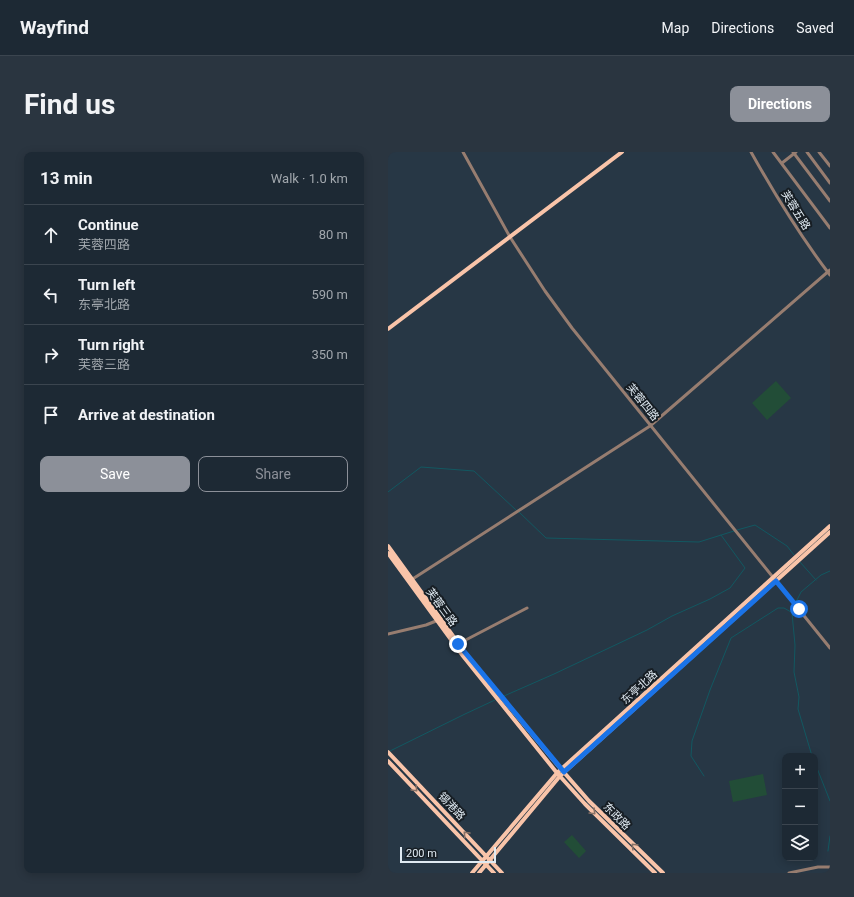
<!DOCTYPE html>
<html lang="en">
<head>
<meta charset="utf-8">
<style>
	body { margin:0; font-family:Roboto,"Noto Sans SC",sans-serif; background:#2a3540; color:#f1f3f6 }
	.controls { position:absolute; right:12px; bottom:12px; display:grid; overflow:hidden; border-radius:8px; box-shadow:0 2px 10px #0003 }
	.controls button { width:36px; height:36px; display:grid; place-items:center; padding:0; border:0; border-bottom:1px solid #3b454f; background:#1d2934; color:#f1f3f6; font:20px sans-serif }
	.scale { position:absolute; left:12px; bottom:10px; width:96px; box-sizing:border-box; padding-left:4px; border:2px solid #e0eaf2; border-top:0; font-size:11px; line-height:14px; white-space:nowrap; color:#e0eaf2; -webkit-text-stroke:3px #171e24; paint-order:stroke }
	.stop { position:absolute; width:12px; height:12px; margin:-9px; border:3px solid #1a73e8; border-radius:50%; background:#fff }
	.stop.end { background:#1a73e8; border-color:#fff; box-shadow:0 1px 4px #0008 }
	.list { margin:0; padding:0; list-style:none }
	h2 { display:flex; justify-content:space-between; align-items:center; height:52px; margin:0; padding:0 16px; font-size:17px }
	h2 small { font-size:13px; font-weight:400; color:#a0a6ac }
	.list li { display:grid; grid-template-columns:26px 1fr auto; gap:12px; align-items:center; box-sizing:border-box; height:60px; padding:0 16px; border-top:1px solid #3b454f }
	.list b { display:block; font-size:15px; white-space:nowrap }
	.list p { margin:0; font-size:13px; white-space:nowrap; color:#a0a6ac }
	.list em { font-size:13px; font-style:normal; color:#a0a6ac }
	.actions { display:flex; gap:8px; padding:12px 16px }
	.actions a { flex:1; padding:9px 0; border:1px solid #8c9099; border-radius:8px; text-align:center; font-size:14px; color:#8c9099 }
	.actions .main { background:#8c9099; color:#fff }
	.icon { flex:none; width:22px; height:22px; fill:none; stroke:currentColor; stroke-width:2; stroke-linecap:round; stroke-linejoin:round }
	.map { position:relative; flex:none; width:442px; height:721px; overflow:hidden; border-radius:8px }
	header { display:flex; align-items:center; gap:24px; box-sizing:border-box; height:56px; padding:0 20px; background:#1d2934; border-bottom:1px solid #3b454f }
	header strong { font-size:19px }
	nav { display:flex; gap:22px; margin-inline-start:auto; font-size:14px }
	.intro { display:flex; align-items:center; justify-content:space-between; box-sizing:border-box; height:96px; padding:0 24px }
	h1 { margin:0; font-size:28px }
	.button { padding:10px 18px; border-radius:8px; background:#8c9099; color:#fff; font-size:14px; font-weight:700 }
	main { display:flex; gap:24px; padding:0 24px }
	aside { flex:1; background:#1d2934; border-radius:8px; box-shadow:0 2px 10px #0003 }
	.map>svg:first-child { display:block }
	.green { fill:#224d37 }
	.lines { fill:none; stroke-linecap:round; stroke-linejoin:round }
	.stream { stroke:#125861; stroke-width:1 }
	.minor { stroke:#977d70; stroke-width:3 }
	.major { stroke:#f9c4a9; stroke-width:4 }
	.oneway { stroke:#887166 }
	.route { stroke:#1a73e8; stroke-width:5 }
	.labels { text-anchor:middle; stroke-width:4; stroke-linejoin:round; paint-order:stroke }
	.street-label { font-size:11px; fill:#e0eaf2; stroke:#171e24 }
</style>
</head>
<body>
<header>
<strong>Wayfind</strong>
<nav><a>Map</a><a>Directions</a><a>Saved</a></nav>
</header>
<div class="intro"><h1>Find us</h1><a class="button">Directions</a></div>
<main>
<aside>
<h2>13 min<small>Walk · 1.0 km</small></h2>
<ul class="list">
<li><svg class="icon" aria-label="ahead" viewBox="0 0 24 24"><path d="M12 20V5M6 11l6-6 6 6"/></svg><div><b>Continue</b><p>芙蓉四路</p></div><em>80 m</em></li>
<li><svg class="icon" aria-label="left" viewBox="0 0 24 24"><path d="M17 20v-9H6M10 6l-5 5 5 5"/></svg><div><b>Turn left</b><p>东亭北路</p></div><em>590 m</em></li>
<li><svg class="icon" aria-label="right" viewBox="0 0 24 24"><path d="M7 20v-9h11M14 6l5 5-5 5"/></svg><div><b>Turn right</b><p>芙蓉三路</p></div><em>350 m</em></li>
<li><svg class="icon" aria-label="arrive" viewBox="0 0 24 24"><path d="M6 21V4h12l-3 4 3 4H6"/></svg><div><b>Arrive at destination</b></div></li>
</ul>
<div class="actions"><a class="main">Save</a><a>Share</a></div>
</aside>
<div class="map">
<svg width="442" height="721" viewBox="0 0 442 721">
	<rect width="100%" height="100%" fill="#273745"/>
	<!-- green -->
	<path class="green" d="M 388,229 L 403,246 L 379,268 L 364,251 Z
		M 375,622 L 379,643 L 345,650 L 341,629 Z
		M 184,683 L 198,699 L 191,706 L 176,690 Z"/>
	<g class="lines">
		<!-- stream -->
		<path class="stream" d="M 0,340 L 33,315 L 86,319 L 128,358
			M 131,360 L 158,386 L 311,390 L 346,379
			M 349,378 L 367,373 L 399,394 L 406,403
			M 412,410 L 428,428
			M 404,461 L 407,493 L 406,520 L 411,545 L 410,557 L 424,604
			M 116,544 L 166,522 L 259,478 L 284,464 L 322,447 L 342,436 L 357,416 L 333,383
			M 2,599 L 77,562 L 107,548
			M 427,611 L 442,649
			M 316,624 L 303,604 L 304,589 L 322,538 L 343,486 L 390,456 L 396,456 L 403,460 L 413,440 L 433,423 L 442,419
			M 440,699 L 442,684"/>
		<!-- minor -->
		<path class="minor" d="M 75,0 L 122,85 L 157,139 L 184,176 L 442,496
			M 363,0 C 387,43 412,84 442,123
			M 385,0 L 442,76
			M 405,0 L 442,49
			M 419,0 L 442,31
			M 431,0 L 442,14
			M 394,11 L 408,0
			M 23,428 L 262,274 L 442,118
			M 0,482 L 38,473 L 48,469
			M 70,492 L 139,456
			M 401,721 L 430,715 L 442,715"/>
		<!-- major -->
		<path class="major" d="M 0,177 L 234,0
			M 0,394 L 78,502 L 173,617 L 201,649 L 275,721
			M 0,401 L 75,504 L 169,621 L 197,652 L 267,721
			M 0,600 L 114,721
			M 0,609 L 106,721
			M 84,721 L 169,621 L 442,374
			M 91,721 L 172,624 L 442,380"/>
	</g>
	<!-- one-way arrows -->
	<defs><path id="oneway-chevron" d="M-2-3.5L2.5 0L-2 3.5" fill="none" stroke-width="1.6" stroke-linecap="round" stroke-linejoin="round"/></defs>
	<g class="oneway">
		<use href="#oneway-chevron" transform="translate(27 637) rotate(47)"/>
		<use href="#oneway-chevron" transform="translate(205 660) rotate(45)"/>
		<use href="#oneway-chevron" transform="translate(78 682) rotate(-133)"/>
		<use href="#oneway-chevron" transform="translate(246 694) rotate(-135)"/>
	</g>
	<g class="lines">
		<!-- route -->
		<path class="route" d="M 70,492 L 176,620 L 388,429 L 411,457"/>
	</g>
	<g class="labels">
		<!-- street labels -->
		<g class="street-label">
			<text transform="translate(408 58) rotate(58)" y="4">芙蓉五路</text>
			<text transform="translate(255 250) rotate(51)" y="4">芙蓉四路</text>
			<text transform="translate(54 455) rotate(54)" y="4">芙蓉三路</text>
			<text transform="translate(251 535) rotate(-42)" y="4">东亭北路</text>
			<text transform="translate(64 654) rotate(47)" y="4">锡港路</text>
			<text transform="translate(229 664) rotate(45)" y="4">东政路</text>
		</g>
	</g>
</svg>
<div class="controls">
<button>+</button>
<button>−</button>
<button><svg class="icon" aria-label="layers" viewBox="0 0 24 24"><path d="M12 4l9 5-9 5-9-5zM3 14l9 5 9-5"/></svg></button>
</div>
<div class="scale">200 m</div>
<div class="stop" style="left:411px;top:457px"></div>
<div class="stop end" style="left:70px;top:492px"></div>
</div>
</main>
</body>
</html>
